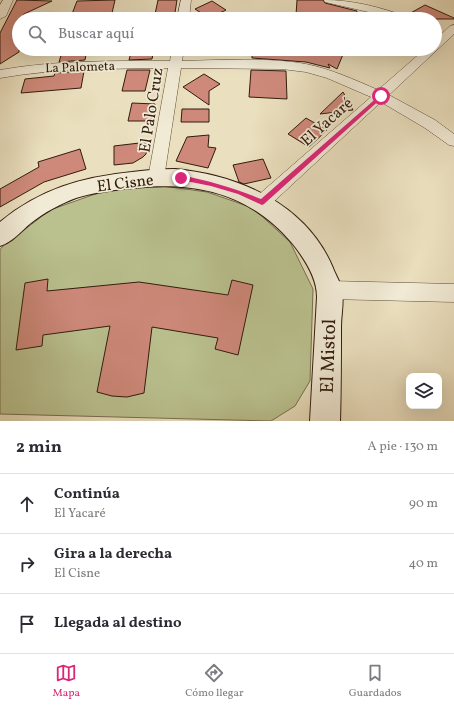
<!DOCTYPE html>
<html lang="es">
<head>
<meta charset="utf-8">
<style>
	body { margin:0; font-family:Vollkorn,serif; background:#f7f7f7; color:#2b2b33 }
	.controls { position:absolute; right:12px; bottom:12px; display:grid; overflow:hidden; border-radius:8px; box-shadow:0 4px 16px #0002 }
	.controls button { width:36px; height:36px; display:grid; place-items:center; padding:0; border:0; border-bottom:1px solid #e1e1e2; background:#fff; color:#2b2b33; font:20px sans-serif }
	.stop { position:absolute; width:12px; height:12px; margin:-9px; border:3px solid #db2777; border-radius:50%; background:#fff }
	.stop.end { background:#db2777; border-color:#fff; box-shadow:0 1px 4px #0008 }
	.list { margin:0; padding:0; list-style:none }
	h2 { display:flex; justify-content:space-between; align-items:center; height:52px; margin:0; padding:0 16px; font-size:17px }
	h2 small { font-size:13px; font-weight:400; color:#7c7c81 }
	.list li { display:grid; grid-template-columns:26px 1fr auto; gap:12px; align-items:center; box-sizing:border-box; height:60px; padding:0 16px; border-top:1px solid #e1e1e2 }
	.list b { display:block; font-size:15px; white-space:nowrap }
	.list p { margin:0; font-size:13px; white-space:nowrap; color:#7c7c81 }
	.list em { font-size:13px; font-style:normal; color:#7c7c81 }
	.icon { flex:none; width:22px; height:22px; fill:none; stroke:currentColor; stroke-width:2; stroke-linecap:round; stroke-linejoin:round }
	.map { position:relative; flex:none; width:454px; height:421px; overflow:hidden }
	.search { position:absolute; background:#fff; box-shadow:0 4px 16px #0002; left:12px; right:12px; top:12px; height:44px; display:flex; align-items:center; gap:10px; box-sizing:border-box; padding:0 14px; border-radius:22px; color:#7c7c81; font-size:15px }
	.sheet { height:232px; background:#fff }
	nav { display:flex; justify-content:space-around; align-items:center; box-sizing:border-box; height:56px; border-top:1px solid #e1e1e2; background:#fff; font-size:11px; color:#7c7c81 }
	nav a { display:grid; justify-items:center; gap:2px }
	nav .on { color:#db2777 }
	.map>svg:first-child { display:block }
	.green { fill:#bac18f; stroke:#766e4e }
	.building { fill:#ce897a; stroke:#311c0d }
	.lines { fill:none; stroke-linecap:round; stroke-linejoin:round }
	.street-casing { stroke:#5f4d39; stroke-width:1 }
	.secondary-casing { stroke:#311c0d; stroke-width:2 }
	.street { fill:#f1ead5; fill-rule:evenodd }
	.secondary { fill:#f1ead5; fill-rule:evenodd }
	.route { fill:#db2777 }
	.labels { text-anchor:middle; stroke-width:3.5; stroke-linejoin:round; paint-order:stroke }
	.far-street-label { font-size:13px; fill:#311c0d; stroke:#f1ead5 }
	.street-label { font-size:16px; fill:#311c0d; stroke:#f1ead5 }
	.near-street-label { font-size:19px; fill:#311c0d; stroke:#f1ead5 }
</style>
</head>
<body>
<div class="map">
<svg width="454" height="421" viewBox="0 0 454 421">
	<rect width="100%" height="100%" fill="#eadfbe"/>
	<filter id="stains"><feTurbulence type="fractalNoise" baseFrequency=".005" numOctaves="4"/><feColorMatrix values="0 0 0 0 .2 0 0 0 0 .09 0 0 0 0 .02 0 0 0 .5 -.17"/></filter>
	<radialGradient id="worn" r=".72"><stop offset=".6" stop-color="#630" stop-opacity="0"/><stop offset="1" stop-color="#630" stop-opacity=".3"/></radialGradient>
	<!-- green -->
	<path class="green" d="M 155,185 L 207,192 L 253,208 L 290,242 L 313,289 L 310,381 L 295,406 L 271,421 L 0,414 L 0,250 L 2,247 L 50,210 L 101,192 Z"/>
	<!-- building -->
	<path class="building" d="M 17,0 L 52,1 L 24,14 L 21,19 L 19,19 L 19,52 L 0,64 L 0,33 Z
		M 115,0 L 112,13 L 72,14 L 77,1 Z
		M 158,0 L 177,0 L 174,19 L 154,19 Z
		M 297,0 L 323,0 L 325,3 L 357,11 L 355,19 L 319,19 L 296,15 Z
		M 212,1 L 226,10 L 209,18 L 195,9 Z
		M 425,5 L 454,18 L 454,19 L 410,19 L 407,15 Z
		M 63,49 L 87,49 L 85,60 L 59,62 Z
		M 132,49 L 154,49 L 152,59 L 129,60 Z
		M 252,49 L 329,49 L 344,52 L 337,69 L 328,64 L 330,68 L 306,62 L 252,58 Z
		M 127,70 L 150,70 L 145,91 L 122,91 Z
		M 251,70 L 286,71 L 287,99 L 249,97 Z
		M 84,71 L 81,88 L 21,93 L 25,79 L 54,76 L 55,73 Z
		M 204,74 L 220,84 L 209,91 L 209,105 L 183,87 Z
		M 343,92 L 353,110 L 320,114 Z
		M 132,103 L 155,104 L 151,121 L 128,121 Z
		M 182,109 L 209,109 L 209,122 L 181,122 Z
		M 306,118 L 327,130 L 309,147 L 288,134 Z
		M 209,135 L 208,147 L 216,148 L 208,168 L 176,161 L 187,137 Z
		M 148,142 L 146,154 L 143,157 L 133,163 L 114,165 L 114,146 Z
		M 80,149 L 86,169 L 44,182 L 0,207 L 0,189 L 39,167 L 38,162 Z
		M 263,159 L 271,178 L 244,184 L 239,182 L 233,165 Z
		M 48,279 L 47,291 L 139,282 L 228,295 L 232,280 L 253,285 L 238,355 L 215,349 L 218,338 L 152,327 L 144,393 L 127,397 L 112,396 L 97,392 L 110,326 L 43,335 L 42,346 L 16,350 L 25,283 Z"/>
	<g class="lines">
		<defs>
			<path id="street" d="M 3,0 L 13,0 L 6,16 L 0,19 L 0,5 Z
				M 181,0 L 191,0 L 189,19 L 177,19 Z
				M 324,0 C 353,0 380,7 407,17 L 409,19 L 392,19 L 377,14 L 325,2 Z
				M 454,25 L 454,34 L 389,95 L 435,120 L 454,134 L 454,146 L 449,145 L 425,128 L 381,102 L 268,207 L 262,209 L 256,207 L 254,202 L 256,197 L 371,97 L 327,78 L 306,72 L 282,69 L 181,68 L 164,178 L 162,182 L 156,184 L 150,182 L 148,178 L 168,68 C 111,69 56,68 0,78 L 0,70 C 56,60 113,61 170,61 L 172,49 L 184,49 L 182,61 C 223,60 266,57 306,64 C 331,69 355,80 378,90 L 425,49 L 435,49 L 435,40 L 450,26 Z
				M 329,281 L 454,284 L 454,302 L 329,299 L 322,297 L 319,290 L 322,283 Z"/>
			<path id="secondary" d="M 175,169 C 240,175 307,205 333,268 C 336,276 341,283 342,291 C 344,303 341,315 341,327 C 341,358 341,390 340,421 L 310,421 L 317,297 C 317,277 304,258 292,243 C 249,193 196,181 133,188 C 114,190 95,192 76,198 C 60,204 45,212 31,223 C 21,231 13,242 0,246 L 0,222 C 40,189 82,177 132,172 C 147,170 161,169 175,169 Z"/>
		</defs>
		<!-- street casing -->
		<use href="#street" class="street-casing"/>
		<!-- secondary casing -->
		<use href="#secondary" class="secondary-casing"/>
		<!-- street -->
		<use href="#street" class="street"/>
		<!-- secondary -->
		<use href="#secondary" class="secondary"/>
	</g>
	<!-- route -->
	<path class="route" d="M 380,95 L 384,96 L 264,204 L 262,205 L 238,194 L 211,186 L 181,180 L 178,178 L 181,175 C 209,181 235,188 261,199 Z"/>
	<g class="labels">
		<!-- far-street labels -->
		<g class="far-street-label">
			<text transform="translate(80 66) rotate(-2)" y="5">La Palometa</text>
		</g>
		<!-- street labels -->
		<g class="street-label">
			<text transform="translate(150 110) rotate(-81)" y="6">El Palo Cruz</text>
			<text transform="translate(326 121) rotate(-42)" y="6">El Yacaré</text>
			<text transform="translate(125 182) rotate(-7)" y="6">El Cisne</text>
		</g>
		<!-- near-street labels -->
		<g class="near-street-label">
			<text transform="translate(327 356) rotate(-88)" y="7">El Mistol</text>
		</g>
	</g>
	<rect width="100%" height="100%" filter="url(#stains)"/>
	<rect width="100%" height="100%" fill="url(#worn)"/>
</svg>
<div class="controls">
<button><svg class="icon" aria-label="layers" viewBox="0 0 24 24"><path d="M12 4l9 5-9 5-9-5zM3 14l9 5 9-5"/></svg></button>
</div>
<div class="stop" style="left:381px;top:96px"></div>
<div class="stop end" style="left:181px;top:178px"></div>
<div class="search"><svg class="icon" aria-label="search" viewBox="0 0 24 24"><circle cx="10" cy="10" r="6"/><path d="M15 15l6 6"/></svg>Buscar aquí</div>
</div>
<section class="sheet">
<h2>2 min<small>A pie · 130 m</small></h2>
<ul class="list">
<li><svg class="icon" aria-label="ahead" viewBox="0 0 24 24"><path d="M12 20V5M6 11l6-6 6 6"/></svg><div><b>Continúa</b><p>El Yacaré</p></div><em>90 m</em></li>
<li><svg class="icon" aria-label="right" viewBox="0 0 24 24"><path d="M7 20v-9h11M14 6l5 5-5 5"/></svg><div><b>Gira a la derecha</b><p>El Cisne</p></div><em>40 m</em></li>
<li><svg class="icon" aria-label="arrive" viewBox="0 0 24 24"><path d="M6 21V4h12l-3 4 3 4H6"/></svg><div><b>Llegada al destino</b></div></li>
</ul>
</section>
<nav>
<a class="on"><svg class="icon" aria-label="map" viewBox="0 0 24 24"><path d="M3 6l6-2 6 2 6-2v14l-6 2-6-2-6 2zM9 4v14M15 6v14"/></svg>Mapa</a>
<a><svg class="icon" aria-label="directions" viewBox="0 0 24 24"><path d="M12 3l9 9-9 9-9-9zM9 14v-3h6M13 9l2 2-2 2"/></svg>Cómo llegar</a>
<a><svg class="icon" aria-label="saved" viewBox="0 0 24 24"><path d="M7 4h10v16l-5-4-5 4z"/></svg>Guardados</a>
</nav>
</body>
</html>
